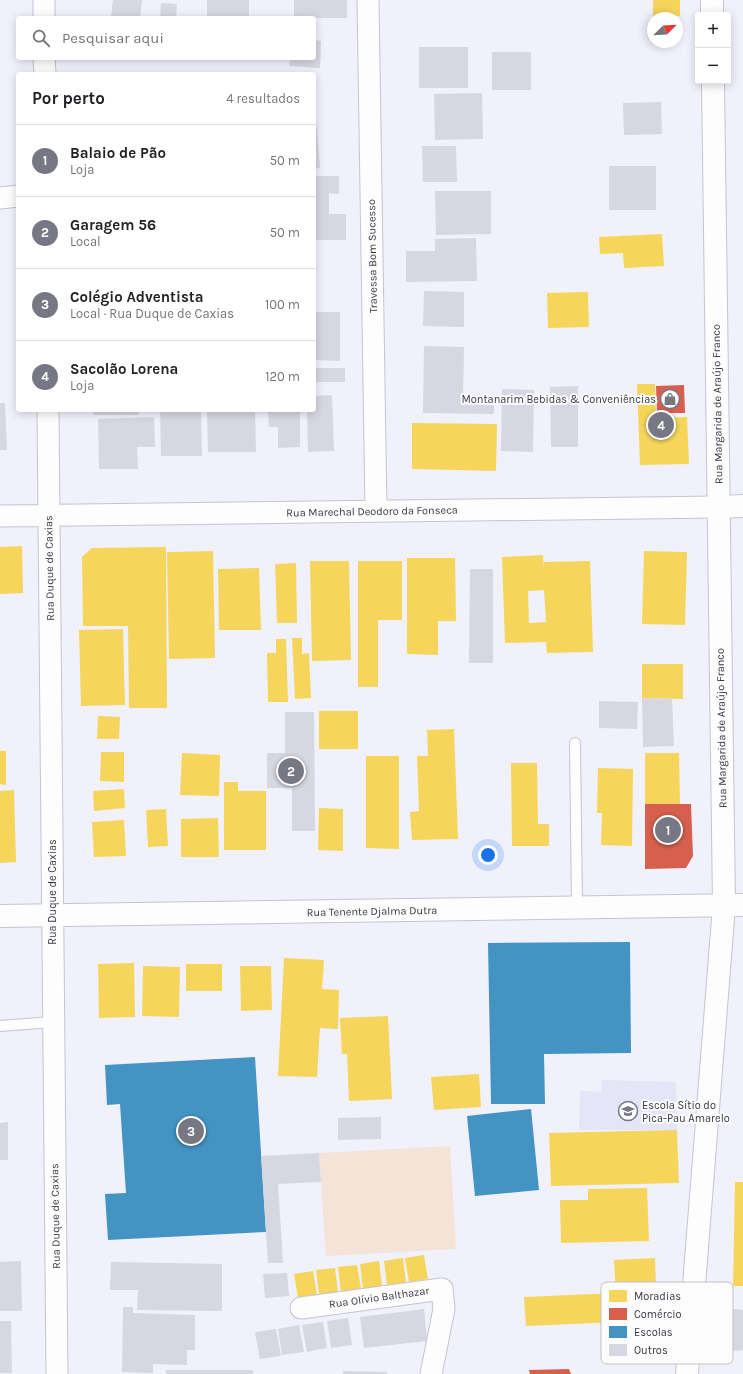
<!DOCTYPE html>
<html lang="pt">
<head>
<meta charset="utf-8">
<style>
	body { margin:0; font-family:Karla,sans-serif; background:#f2f2f2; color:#202124 }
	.controls { position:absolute; right:12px; top:12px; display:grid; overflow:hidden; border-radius:4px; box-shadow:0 2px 10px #0003 }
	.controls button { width:36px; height:36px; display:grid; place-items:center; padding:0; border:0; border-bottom:1px solid #e0e0e0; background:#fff; color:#202124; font:20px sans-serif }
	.compass { position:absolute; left:647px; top:12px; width:36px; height:36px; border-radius:50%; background:#fff; box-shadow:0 2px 10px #0003; rotate:66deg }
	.you { position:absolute; left:488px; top:855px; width:14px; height:14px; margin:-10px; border:3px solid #fff; border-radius:50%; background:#1a73e8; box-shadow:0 0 0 6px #1a73e833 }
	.badge { display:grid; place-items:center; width:26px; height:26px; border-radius:50%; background:#777883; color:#fff; font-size:13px; font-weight:700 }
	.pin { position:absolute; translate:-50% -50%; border:2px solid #fff; box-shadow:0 1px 4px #0006 }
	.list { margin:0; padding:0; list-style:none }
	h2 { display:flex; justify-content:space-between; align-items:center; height:52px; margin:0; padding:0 16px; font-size:17px }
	h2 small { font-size:13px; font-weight:400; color:#757577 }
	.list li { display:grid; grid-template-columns:26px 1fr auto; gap:12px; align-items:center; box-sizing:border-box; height:72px; padding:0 16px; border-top:1px solid #e0e0e0 }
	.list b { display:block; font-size:15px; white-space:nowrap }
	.list p { margin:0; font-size:13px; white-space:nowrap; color:#757577 }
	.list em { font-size:13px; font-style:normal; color:#757577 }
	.icon { flex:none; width:22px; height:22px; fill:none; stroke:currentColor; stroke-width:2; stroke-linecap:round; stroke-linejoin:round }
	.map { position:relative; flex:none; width:743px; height:1374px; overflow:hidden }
	.search { position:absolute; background:#fff; box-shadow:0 2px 10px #0003; left:16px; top:16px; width:300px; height:44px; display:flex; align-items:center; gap:10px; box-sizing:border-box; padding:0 14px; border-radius:4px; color:#757577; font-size:15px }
	.panel { position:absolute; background:#fff; box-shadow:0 2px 10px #0003; left:16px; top:72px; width:300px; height:340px; border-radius:4px }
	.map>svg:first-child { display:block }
	.built { fill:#e4e5f6 }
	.green { fill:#f4e4d8 }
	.homes { fill:#f6d55c; fill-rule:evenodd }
	.shops { fill:#d6604d }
	.schools { fill:#4393c3 }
	.building { fill:#d6d7e1 }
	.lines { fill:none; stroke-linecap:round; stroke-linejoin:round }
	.service-casing { stroke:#c4c5cf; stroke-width:12 }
	.minor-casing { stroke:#c4c5cf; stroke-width:23 }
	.tertiary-casing { stroke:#c4c5cf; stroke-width:24 }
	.secondary-casing { stroke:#c4c5cf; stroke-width:24 }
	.service { stroke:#fdfdfe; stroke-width:10 }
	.minor { stroke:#fdfdfe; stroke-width:21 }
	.tertiary { stroke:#fdfdfe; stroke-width:22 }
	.secondary { stroke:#fdfdfe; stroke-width:22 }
	.labels { text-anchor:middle; stroke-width:4; stroke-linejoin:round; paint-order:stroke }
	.street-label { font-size:11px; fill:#363742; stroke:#fcfcfc }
	.poi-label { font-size:11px; fill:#363742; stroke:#fcfcfc; text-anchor:end }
	.key { fill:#fcfcfc; stroke:#c1c1c4; stroke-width:1 }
	.key-label { font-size:11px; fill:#363742 }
</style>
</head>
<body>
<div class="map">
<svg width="743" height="1374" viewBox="0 0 743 1374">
	<rect width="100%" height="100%" fill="#f0f1fb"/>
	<!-- built -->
	<path class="built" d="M 602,1080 L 676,1082 L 677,1130 L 579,1130 L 580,1091 L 601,1092 Z"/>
	<!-- green -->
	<path class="green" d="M 450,1146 L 456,1249 L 326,1256 L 319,1153 Z"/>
	<!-- homes -->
	<path class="homes" d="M 653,0 L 680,0 L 680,16 L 653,17 Z
		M 662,234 L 664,266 L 624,268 L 623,253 L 600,254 L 599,237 Z
		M 588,292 L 589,327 L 548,328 L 547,293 Z
		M 637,384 L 655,384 L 656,418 L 687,417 L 689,464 L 640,465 Z
		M 412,423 L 497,424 L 496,471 L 412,469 Z
		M 22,546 L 23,593 L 0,594 L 0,547 Z
		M 166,547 L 167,708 L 129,708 L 128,626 L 83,626 L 82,557 L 92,548 Z
		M 213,551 L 215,658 L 169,659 L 167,552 Z
		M 644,551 L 687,552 L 685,625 L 642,624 Z
		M 543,555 L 544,570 L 544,562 L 590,561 L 593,652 L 547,653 L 546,642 L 505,643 L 502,557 ZM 544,590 L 546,622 L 529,623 L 528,591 Z
		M 407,558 L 455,558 L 456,621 L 438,621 L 438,655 L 407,654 Z
		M 310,561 L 349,561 L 351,660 L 312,661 Z
		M 358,561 L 402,561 L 402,620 L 378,620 L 378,687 L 358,687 Z
		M 296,563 L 297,623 L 277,623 L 275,564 Z
		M 259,568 L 261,630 L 219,630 L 218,569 Z
		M 123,629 L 125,705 L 81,706 L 79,630 Z
		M 292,638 L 302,638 L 302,654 L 309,653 L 311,698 L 295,699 Z
		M 276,639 L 286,639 L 288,702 L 268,702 L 267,653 L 276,653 Z
		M 642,664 L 683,664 L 683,699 L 642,698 Z
		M 319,711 L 358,711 L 358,749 L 319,749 Z
		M 98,716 L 120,717 L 119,739 L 97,739 Z
		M 454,729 L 458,839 L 412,840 L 410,812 L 419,811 L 417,756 L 428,756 L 427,730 Z
		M 0,751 L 6,751 L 6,785 L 0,784 Z
		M 101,752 L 124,752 L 124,782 L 100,781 Z
		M 182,753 L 220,755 L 219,796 L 180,795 Z
		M 645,753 L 679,753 L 680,804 L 645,804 Z
		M 366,756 L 399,756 L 399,849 L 366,848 Z
		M 511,763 L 537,763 L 538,824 L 549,824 L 549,846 L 512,846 Z
		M 598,768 L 633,769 L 632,846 L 601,845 L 602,813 L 597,813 Z
		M 224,782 L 238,782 L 238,791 L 266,791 L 266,850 L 224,850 Z
		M 124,789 L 125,808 L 94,811 L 93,791 Z
		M 14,790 L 16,862 L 0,863 L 0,791 Z
		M 319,808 L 343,809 L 343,851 L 318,850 Z
		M 166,809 L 168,846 L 148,847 L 146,810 Z
		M 218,818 L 219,857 L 181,857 L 181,819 Z
		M 124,820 L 126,856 L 94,857 L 92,822 Z
		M 284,958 L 324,960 L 322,989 L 339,990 L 338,1029 L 320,1028 L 317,1077 L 278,1076 Z
		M 134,963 L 135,1017 L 99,1018 L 98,964 Z
		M 186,964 L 222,964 L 222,991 L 186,991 Z
		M 143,966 L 180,967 L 179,1017 L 142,1016 Z
		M 240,966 L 271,966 L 272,1010 L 241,1011 Z
		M 388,1016 L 392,1099 L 349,1101 L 347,1054 L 342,1054 L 340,1018 Z
		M 479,1074 L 481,1107 L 434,1110 L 431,1077 Z
		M 677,1130 L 679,1183 L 551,1186 L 549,1133 Z
		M 735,1182 L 743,1182 L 743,1286 L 733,1286 Z
		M 647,1188 L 649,1241 L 561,1243 L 560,1200 L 588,1200 L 588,1189 Z
		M 424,1255 L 428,1279 L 409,1282 L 405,1258 Z
		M 403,1258 L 406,1283 L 387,1285 L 384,1261 Z
		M 655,1258 L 656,1290 L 642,1291 L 643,1321 L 526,1326 L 524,1297 L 616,1293 L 614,1260 Z
		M 379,1261 L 382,1286 L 363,1289 L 360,1264 Z
		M 357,1265 L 361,1289 L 341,1292 L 338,1267 Z
		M 335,1268 L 338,1292 L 319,1295 L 316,1270 Z
		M 313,1271 L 317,1295 L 298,1298 L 294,1274 Z"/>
	<!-- shops -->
	<path class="shops" d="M 684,385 L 685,413 L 657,413 L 656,386 Z
		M 645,804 L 691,804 L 693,856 L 686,868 L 645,869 Z
		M 569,1369 L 571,1374 L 530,1374 L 529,1370 Z"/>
	<!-- schools -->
	<path class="schools" d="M 630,942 L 631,1053 L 544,1054 L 545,1104 L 491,1104 L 488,943 Z
		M 255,1057 L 266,1232 L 108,1240 L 105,1194 L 126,1193 L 120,1104 L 107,1105 L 105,1065 Z
		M 531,1109 L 539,1190 L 475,1196 L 467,1116 Z"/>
	<!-- building -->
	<path class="building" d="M 113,0 L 142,0 L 140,18 L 111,18 Z
		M 207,0 L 249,0 L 249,18 L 207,18 Z
		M 294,0 L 347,0 L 347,18 L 294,18 Z
		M 161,3 L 177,4 L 176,18 L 160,18 Z
		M 314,40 L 321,41 L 320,68 L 289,66 L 290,58 L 314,58 Z
		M 419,47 L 468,47 L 468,88 L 419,88 Z
		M 492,52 L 531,52 L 531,90 L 492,90 Z
		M 482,93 L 483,139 L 435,140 L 434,94 Z
		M 661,102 L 662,134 L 624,135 L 623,103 Z
		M 317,127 L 320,168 L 314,169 L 314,128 Z
		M 422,146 L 456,146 L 457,182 L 423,182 Z
		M 609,166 L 656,166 L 656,210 L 609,210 Z
		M 314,176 L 339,176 L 339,194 L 329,193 L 329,214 L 346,214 L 346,240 L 314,240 Z
		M 435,191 L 491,191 L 491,234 L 436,235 Z
		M 476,238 L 477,281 L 406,282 L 406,251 L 435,251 L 435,239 Z
		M 424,291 L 464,292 L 464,327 L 423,326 Z
		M 314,312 L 340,312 L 340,361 L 314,360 Z
		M 424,346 L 464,347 L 463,395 L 494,395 L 494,414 L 423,413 Z
		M 314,368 L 345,368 L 345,382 L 314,382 Z
		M 578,386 L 578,447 L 551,447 L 550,387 Z
		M 502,389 L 534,390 L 533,452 L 501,451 Z
		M 332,395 L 334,451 L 308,452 L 307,410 L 314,410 L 314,396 Z
		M 0,403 L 5,403 L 7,450 L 0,450 Z
		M 93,410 L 139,410 L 139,415 L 93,415 Z
		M 160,410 L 201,410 L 202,456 L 161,456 Z
		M 207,410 L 255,410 L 256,452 L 208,452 Z
		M 268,410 L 300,410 L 300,447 L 278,448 L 278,427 L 269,427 Z
		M 154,417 L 155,447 L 137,447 L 138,469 L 99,469 L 98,419 Z
		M 470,569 L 493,569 L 493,663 L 469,663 Z
		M 642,698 L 672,699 L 674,746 L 643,747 Z
		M 599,701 L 638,702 L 637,729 L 599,728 Z
		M 285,712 L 314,712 L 315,831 L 292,831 L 292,788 L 267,788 L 267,753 L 285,753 Z
		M 381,1117 L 381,1139 L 338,1140 L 338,1118 Z
		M 8,1122 L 8,1160 L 0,1160 L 0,1123 Z
		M 319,1153 L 321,1182 L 278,1184 L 283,1263 L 268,1263 L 261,1156 Z
		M 21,1261 L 22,1311 L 0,1311 L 0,1262 Z
		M 111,1262 L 222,1264 L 222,1311 L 137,1310 L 138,1290 L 110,1290 Z
		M 287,1273 L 289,1296 L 265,1298 L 263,1274 Z
		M 123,1307 L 133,1307 L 133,1313 L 195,1315 L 195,1350 L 187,1350 L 187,1365 L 153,1364 L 153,1373 L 122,1372 Z
		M 726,1308 L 743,1310 L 743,1350 L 732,1351 L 723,1326 Z
		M 424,1309 L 427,1341 L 364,1348 L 360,1317 Z
		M 348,1318 L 352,1345 L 331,1348 L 327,1321 Z
		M 0,1321 L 11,1321 L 12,1373 L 0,1373 Z
		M 323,1322 L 327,1348 L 307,1352 L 302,1325 Z
		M 299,1325 L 304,1352 L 282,1355 L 278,1329 Z
		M 276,1329 L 281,1356 L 260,1359 L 255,1332 Z
		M 166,1370 L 253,1370 L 253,1374 L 166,1374 Z
		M 343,1371 L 387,1372 L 387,1374 L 343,1374 Z"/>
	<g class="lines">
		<defs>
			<path id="service" d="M 575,743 L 577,908
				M 0,1026 L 52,1022"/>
			<path id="minor" d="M 44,0 L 44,18
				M 368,0 L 376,511
				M 44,58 L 45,74
				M 0,198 L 18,196
				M 48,410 L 57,1374
				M 0,516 L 718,507
				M 301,1308 L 442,1289 L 444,1309 L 431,1374"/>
			<path id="tertiary" d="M 718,507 L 743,506"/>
			<path id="secondary" d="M 712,0 L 712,15
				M 0,916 L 743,905
				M 687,1374 L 724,906 L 713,81"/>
		</defs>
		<!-- service casing -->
		<use href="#service" class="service-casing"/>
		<!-- minor casing -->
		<use href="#minor" class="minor-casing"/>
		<!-- tertiary casing -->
		<use href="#tertiary" class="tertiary-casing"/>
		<!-- secondary casing -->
		<use href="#secondary" class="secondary-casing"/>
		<!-- service -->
		<use href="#service" class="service"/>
		<!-- minor -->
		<use href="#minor" class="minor"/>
		<!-- tertiary -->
		<use href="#tertiary" class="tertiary"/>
		<!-- secondary -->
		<use href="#secondary" class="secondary"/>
	</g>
	<!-- icons -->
	<defs>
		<symbol id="shop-ring" viewBox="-11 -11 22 22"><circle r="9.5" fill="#fcfcfc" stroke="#777883" stroke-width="1.5"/><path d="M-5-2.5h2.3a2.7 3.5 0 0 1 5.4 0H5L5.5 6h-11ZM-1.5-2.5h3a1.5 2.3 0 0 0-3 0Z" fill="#777883"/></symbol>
		<symbol id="school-ring" viewBox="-11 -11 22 22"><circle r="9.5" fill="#fcfcfc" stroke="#777883" stroke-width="1.5"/><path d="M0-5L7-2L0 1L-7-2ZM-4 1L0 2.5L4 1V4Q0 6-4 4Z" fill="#777883"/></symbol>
	</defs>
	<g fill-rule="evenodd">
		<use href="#shop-ring" x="659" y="388" width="22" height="22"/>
		<use href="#school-ring" x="617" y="1100" width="22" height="22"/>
	</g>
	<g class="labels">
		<!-- street labels -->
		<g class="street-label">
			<text transform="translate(372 256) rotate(-91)" y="4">Travessa Bom Sucesso</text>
			<text transform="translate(717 404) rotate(-91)" y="4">Rua Margarida de Araújo Franco</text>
			<text transform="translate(372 511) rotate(-1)" y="4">Rua Marechal Deodoro da Fonseca</text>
			<text transform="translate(49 568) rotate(-91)" y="4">Rua Duque de Caxias</text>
			<text transform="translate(721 728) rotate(-91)" y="4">Rua Margarida de Araújo Franco</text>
			<text transform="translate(52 892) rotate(-90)" y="4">Rua Duque de Caxias</text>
			<text transform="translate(372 911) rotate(-1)" y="4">Rua Tenente Djalma Dutra</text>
			<text transform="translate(55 1216) rotate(-91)" y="4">Rua Duque de Caxias</text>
			<text transform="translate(379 1297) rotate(-8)" y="4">Rua Olívio Balthazar</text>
		</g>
		<!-- poi labels -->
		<g class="poi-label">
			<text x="656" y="403">Montanarim Bebidas &amp; Conveniências</text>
			<text x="642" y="1109" text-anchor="start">Escola Sítio do<tspan x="642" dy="13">Pica-Pau Amarelo</tspan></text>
		</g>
	</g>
	<!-- legend -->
	<rect x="601" y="1282" width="132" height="82" rx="6" class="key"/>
	<rect x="609" y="1290" width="18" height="12" fill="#f6d55c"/>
	<rect x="609" y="1308" width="18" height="12" fill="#d6604d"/>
	<rect x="609" y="1326" width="18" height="12" fill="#4393c3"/>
	<rect x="609" y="1344" width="18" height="12" fill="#d6d7e1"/>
	<g class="key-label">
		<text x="634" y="1300">Moradias</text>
		<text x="634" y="1318">Comércio</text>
		<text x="634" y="1336">Escolas</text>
		<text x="634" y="1354">Outros</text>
	</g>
</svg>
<div class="controls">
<button>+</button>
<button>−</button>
</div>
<svg class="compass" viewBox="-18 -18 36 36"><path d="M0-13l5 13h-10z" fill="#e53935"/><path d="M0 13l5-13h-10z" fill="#757577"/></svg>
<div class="you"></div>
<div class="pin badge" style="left:668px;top:830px">1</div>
<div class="pin badge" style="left:291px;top:771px">2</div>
<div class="pin badge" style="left:191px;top:1131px">3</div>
<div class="pin badge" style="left:661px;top:425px">4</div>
<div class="search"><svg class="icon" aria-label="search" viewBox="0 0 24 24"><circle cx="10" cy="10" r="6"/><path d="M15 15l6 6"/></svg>Pesquisar aqui</div>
<section class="panel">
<h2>Por perto<small>4 resultados</small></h2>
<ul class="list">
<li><span class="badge">1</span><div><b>Balaio de Pão</b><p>Loja</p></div><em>50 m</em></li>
<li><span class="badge">2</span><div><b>Garagem 56</b><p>Local</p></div><em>50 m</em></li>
<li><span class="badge">3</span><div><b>Colégio Adventista</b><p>Local · Rua Duque de Caxias</p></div><em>100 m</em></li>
<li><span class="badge">4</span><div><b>Sacolão Lorena</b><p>Loja</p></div><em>120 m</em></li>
</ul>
</section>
</div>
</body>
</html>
